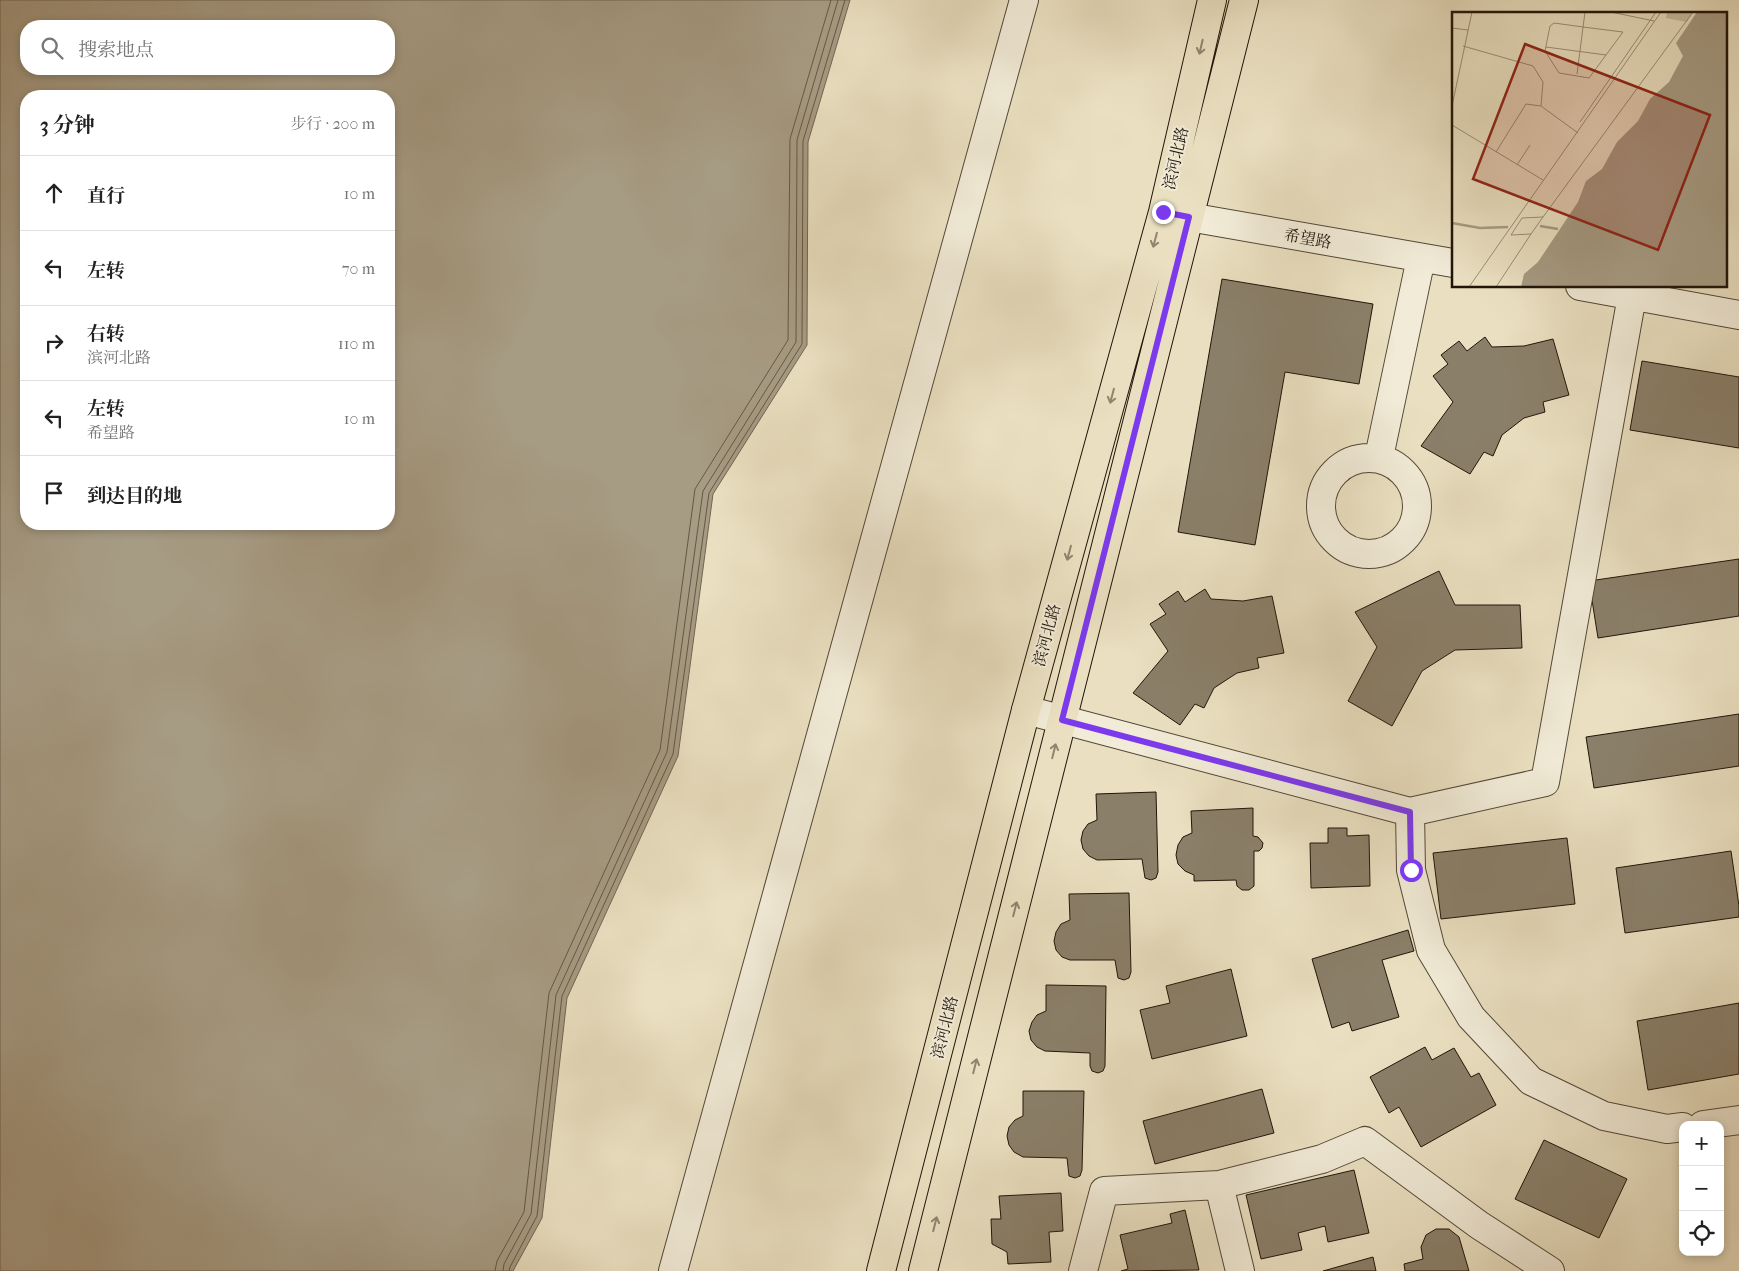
<!DOCTYPE html>
<html lang="zh">
<head>
<meta charset="utf-8">
<style>
	body { margin:0; font-family:"IM FELL French Canon","Noto Serif SC",serif; background:#f6f6f6; color:#222 }
	.controls { position:absolute; right:15px; bottom:15px; display:grid; overflow:hidden; border-radius:10px; box-shadow:0 2px 8px #0003 }
	.controls button { width:45px; height:45px; display:grid; place-items:center; padding:0; border:0; border-bottom:1px solid #e0e0e0; background:#fff; color:#222; font:25px sans-serif }
	.stop { position:absolute; width:15px; height:15px; margin:-11px; border:4px solid #7c3aed; border-radius:50%; background:#fff }
	.stop.end { background:#7c3aed; border-color:#fff; box-shadow:0 1px 5px #0008 }
	.list { margin:0; padding:0; list-style:none }
	h2 { display:flex; justify-content:space-between; align-items:center; height:65px; margin:0; padding:0 20px; font-size:21px }
	h2 small { font-size:16px; font-weight:400; color:#767676 }
	.list li { display:grid; grid-template-columns:32px 1fr auto; gap:15px; align-items:center; box-sizing:border-box; height:75px; padding:0 20px; border-top:1px solid #e0e0e0 }
	.list b { display:block; font-size:19px; white-space:nowrap }
	.list p { margin:0; font-size:16px; white-space:nowrap; color:#767676 }
	.list em { font-size:16px; font-style:normal; color:#767676 }
	.icon { flex:none; width:28px; height:28px; fill:none; stroke:currentColor; stroke-width:2; stroke-linecap:round; stroke-linejoin:round }
	.map { position:relative; flex:none; width:1739px; height:1271px; overflow:hidden }
	.search { position:absolute; background:#fff; box-shadow:0 2px 8px #0003; left:20px; top:20px; width:375px; height:55px; display:flex; align-items:center; gap:12px; box-sizing:border-box; padding:0 18px; border-radius:20px; color:#767676; font-size:19px }
	.panel { position:absolute; background:#fff; box-shadow:0 2px 8px #0003; left:20px; top:90px; width:375px; height:440px; border-radius:20px }
	.map>svg:first-child { display:block }
	.water { fill:#a69b83; stroke:#716553; fill-rule:evenodd }
	.lines { fill:none; stroke-linecap:round; stroke-linejoin:round }
	.shore { stroke:#645846; stroke-width:1 }
	.building { fill:#8a7f69; stroke:#21150a }
	.minor-casing { stroke:#534838; stroke-width:30 }
	.major-casing { stroke:#21150a; stroke-width:30 }
	.minor { stroke:#f1ebd7; stroke-width:28 }
	.major { stroke:#eae0c1; stroke-width:28 }
	.oneway { stroke:#90856f }
	.route { stroke:#7c3aed; stroke-width:6 }
	.labels { text-anchor:middle; stroke-width:4; stroke-linejoin:round; paint-order:stroke }
	.street-label { font-size:16px; fill:#21150a; stroke:#f1ebd7 }
	.inset-river { fill:none; stroke:#a69b83; stroke-width:2.5 }
	.inset-road { fill:none; stroke:#9a8f78; stroke-width:1 }
	.view { fill:#8f2418; fill-opacity:0.15; stroke:#8f2418; stroke-width:2.5 }
	.inset-edge { fill:none; stroke:#21150a; stroke-width:2.5 }
</style>
</head>
<body>
<div class="map">
<svg width="1739" height="1271" viewBox="0 0 1739 1271">
	<rect width="100%" height="100%" fill="#eae0c1"/>
	<filter id="stains"><feTurbulence type="fractalNoise" baseFrequency=".004" numOctaves="4"/><feColorMatrix values="0 0 0 0 .2 0 0 0 0 .09 0 0 0 0 .02 0 0 0 .5 -.17"/></filter>
	<radialGradient id="worn" r=".72"><stop offset=".6" stop-color="#630" stop-opacity="0"/><stop offset="1" stop-color="#630" stop-opacity=".3"/></radialGradient>
	<!-- water -->
	<path class="water" d="M 0,0 L 850,0 L 808,142 L 807,345 L 713,494 L 678,756 L 567,998 L 542,1218 L 513,1271 L 0,1271 ZM 26,26 L 389,26 L 389,69 L 26,69 ZM 26,96 L 389,96 L 389,524 L 26,524 Z"/>
	<g class="lines">
		<!-- shore -->
		<path class="shore" d="M 495,1271 L 497,1261 L 524,1212 L 549,993 L 660,750 L 695,489 L 788,340 L 790,139 L 831,0
			M 503,1271 L 504,1264 L 531,1214 L 556,995 L 667,752 L 703,491 L 796,342 L 797,140 L 838,0
			M 509,1271 L 510,1267 L 537,1216 L 562,996 L 673,754 L 709,493 L 802,344 L 803,141 L 845,0"/>
	</g>
	<!-- building -->
	<path class="building" d="M 1222,279 L 1373,304 L 1359,384 L 1285,372 L 1255,545 L 1178,532 Z
		M 1485,337 L 1492,347 L 1524,346 L 1553,339 L 1569,395 L 1543,402 L 1545,412 L 1524,418 L 1502,435 L 1493,456 L 1484,452 L 1470,474 L 1421,446 L 1453,402 L 1433,376 L 1448,364 L 1441,355 L 1459,341 L 1467,351 Z
		M 1642,361 L 1739,377 L 1739,448 L 1630,430 Z
		M 1739,559 L 1739,616 L 1598,638 L 1589,581 Z
		M 1439,571 L 1455,605 L 1520,605 L 1522,648 L 1455,650 L 1422,671 L 1392,726 L 1348,701 L 1377,647 L 1355,612 Z
		M 1205,589 L 1211,599 L 1243,601 L 1272,596 L 1284,653 L 1257,658 L 1259,668 L 1237,673 L 1214,688 L 1204,708 L 1195,704 L 1180,725 L 1133,693 L 1168,651 L 1150,624 L 1166,614 L 1159,604 L 1178,591 L 1185,602 Z
		M 1739,714 L 1739,766 L 1594,788 L 1586,737 Z
		M 1156,792 L 1158,872 L 1156,878 L 1151,880 L 1145,878 L 1142,859 L 1097,860 L 1089,856 L 1083,849 L 1081,840 L 1083,831 L 1088,824 L 1097,820 L 1096,794 Z
		M 1253,808 L 1253,836 L 1258,837 L 1263,843 L 1262,848 L 1259,851 L 1254,851 L 1254,886 L 1249,890 L 1242,890 L 1237,886 L 1236,880 L 1194,881 L 1194,875 L 1185,871 L 1178,864 L 1176,855 L 1178,845 L 1183,837 L 1192,833 L 1191,811 Z
		M 1328,828 L 1347,828 L 1347,836 L 1369,835 L 1370,886 L 1311,888 L 1310,843 L 1328,843 Z
		M 1567,838 L 1575,904 L 1441,919 L 1433,853 Z
		M 1731,851 L 1739,906 L 1739,917 L 1625,933 L 1616,868 Z
		M 1129,893 L 1131,972 L 1129,978 L 1124,980 L 1118,978 L 1115,960 L 1070,960 L 1062,957 L 1056,950 L 1054,941 L 1056,932 L 1061,924 L 1070,920 L 1069,894 Z
		M 1408,930 L 1414,951 L 1382,960 L 1399,1017 L 1352,1031 L 1349,1022 L 1332,1028 L 1312,959 Z
		M 1231,969 L 1247,1036 L 1152,1059 L 1140,1010 L 1170,1003 L 1166,986 Z
		M 1046,985 L 1106,986 L 1105,1066 L 1103,1071 L 1098,1073 L 1092,1071 L 1090,1066 L 1090,1053 L 1045,1051 L 1037,1047 L 1031,1040 L 1029,1031 L 1032,1022 L 1037,1015 L 1046,1011 Z
		M 1739,1003 L 1739,1074 L 1648,1090 L 1637,1021 Z
		M 1425,1047 L 1432,1060 L 1454,1048 L 1471,1077 L 1479,1073 L 1496,1105 L 1421,1147 L 1399,1107 L 1389,1113 L 1370,1077 Z
		M 1262,1089 L 1274,1133 L 1155,1164 L 1143,1121 Z
		M 1023,1091 L 1084,1091 L 1082,1170 L 1080,1176 L 1075,1178 L 1069,1176 L 1067,1158 L 1023,1157 L 1014,1152 L 1009,1145 L 1007,1136 L 1009,1127 L 1015,1120 L 1023,1116 Z
		M 1544,1140 L 1627,1179 L 1599,1238 L 1515,1199 Z
		M 1354,1170 L 1369,1233 L 1328,1242 L 1325,1226 L 1298,1233 L 1302,1250 L 1261,1259 L 1246,1195 Z
		M 1061,1193 L 1063,1231 L 1049,1232 L 1051,1262 L 1008,1264 L 1007,1252 L 992,1244 L 991,1219 L 1001,1219 L 999,1196 Z
		M 1185,1210 L 1199,1270 L 1121,1271 L 1128,1269 L 1120,1235 L 1172,1223 L 1170,1214 Z
		M 1436,1229 L 1449,1229 L 1459,1237 L 1469,1271 L 1405,1271 L 1404,1264 L 1423,1259 L 1421,1247 L 1426,1235 Z
		M 1373,1257 L 1376,1271 L 1323,1271 Z"/>
	<g class="lines">
		<defs>
			<path id="minor" d="M 1166,213 L 1453,263
				M 1580,286 L 1739,315
				M 1379,457 L 1421,258
				M1321 506a48 48 0 1 1 96 0a48 48 0 1 1-96 0Z
				M 1026,710 L 1410,812 L 1545,782 L 1632,296
				M 1410,812 L 1411,870 L 1431,950 L 1471,1017 L 1531,1081 L 1604,1116 L 1667,1129 L 1683,1127
				M 1703,1125 L 1739,1120
				M 1219,1185 L 1240,1271
				M 673,1271 L 1024,0
				M 1083,1271 L 1104,1191 L 1219,1185 L 1322,1159 L 1365,1141 L 1479,1225 L 1550,1271"/>
			<path id="major" d="M 881,1271 L 1026,710 L 1163,212 L 1212,0
				M 923,1271 L 1244,0"/>
		</defs>
		<!-- minor casing -->
		<use href="#minor" class="minor-casing"/>
		<!-- major casing -->
		<use href="#major" class="major-casing"/>
		<!-- minor -->
		<use href="#minor" class="minor"/>
		<!-- major -->
		<use href="#major" class="major"/>
	</g>
	<!-- one-way arrows -->
	<defs><path id="oneway-shaft" d="M-6 0H5M1.5-3L5.5 0L1.5 3" fill="none" stroke-width="1.6" stroke-linecap="round" stroke-linejoin="round" transform="scale(1.25)"/></defs>
	<g class="oneway">
		<use href="#oneway-shaft" transform="translate(1201 47) rotate(103)"/>
		<use href="#oneway-shaft" transform="translate(1155 240) rotate(105)"/>
		<use href="#oneway-shaft" transform="translate(1112 396) rotate(105)"/>
		<use href="#oneway-shaft" transform="translate(1069 553) rotate(105)"/>
		<use href="#oneway-shaft" transform="translate(1054 751) rotate(-76)"/>
		<use href="#oneway-shaft" transform="translate(1015 909) rotate(-76)"/>
		<use href="#oneway-shaft" transform="translate(975 1066) rotate(-76)"/>
		<use href="#oneway-shaft" transform="translate(935 1224) rotate(-76)"/>
	</g>
	<g class="lines">
		<!-- route -->
		<path class="route" d="M 1163,212 L 1189,217 L 1062,720 L 1410,812 L 1411,870"/>
	</g>
	<g class="labels">
		<!-- street labels -->
		<g class="street-label">
			<text transform="translate(1175 158) rotate(-77)" y="6">滨河北路</text>
			<text transform="translate(1308 238) rotate(10)" y="6">希望路</text>
			<text transform="translate(1046 635) rotate(-75)" y="6">滨河北路</text>
			<text transform="translate(944 1027) rotate(-76)" y="6">滨河北路</text>
		</g>
	</g>
	<!-- overview -->
	<g transform="translate(1452 12)">
		<rect width="275" height="275" fill="#eae0c1"/>
		<path d="M 215,0 L 241,0 L 235,10 L 214,6 Z" fill="#c8bda2"/>
		<path d="M 245,0 L 275,0 L 275,275 L 69,275 L 72,262 L 86,250 L 126,190 L 134,169 L 150,157 L 165,130 L 186,109 L 198,87 L 217,70 L 231,44 L 224,31 Z" fill="#a69b83"/>
		<path class="inset-river" d="M 0,211 L 28,216 L 56,215M 88,214 L 106,217"/>
		<path class="inset-road" d="M 159,0 L 202,9M 102,11 L 131,15 L 171,20 L 137,66 L 107,61 L 93,39 L 98,14 ZM 0,16 L 16,18M 11,34 L 81,54 L 91,70 L 89,94M 94,35 L 154,43M 125,62 L 133,0M 0,94 L 20,0M 128,110 L 204,0M 0,113 L 91,168M 44,140 L 74,92 L 89,94 L 126,121M 65,153 L 78,133M 79,222 L 91,205M 59,223 L 70,206 L 91,205 L 241,0M 17,275 L 209,0M 44,275 L 79,222 L 59,223"/>
		<path class="view" d="M 73,32 L 258,103 L 206,238 L 21,167 Z"/>
		<rect width="275" height="275" class="inset-edge"/>
	</g>
	<rect width="100%" height="100%" filter="url(#stains)"/>
	<rect width="100%" height="100%" fill="url(#worn)"/>
</svg>
<div class="controls">
<button>+</button>
<button>−</button>
<button><svg class="icon" aria-label="locate" viewBox="0 0 24 24"><circle cx="12" cy="12" r="6"/><path d="M12 2v4M12 18v4M2 12h4M18 12h4"/></svg></button>
</div>
<div class="stop" style="left:1411px;top:870px"></div>
<div class="stop end" style="left:1163px;top:212px"></div>
<div class="search"><svg class="icon" aria-label="search" viewBox="0 0 24 24"><circle cx="10" cy="10" r="6"/><path d="M15 15l6 6"/></svg>搜索地点</div>
<section class="panel">
<h2>3 分钟<small>步行 · 200 m</small></h2>
<ul class="list">
<li><svg class="icon" aria-label="ahead" viewBox="0 0 24 24"><path d="M12 20V5M6 11l6-6 6 6"/></svg><div><b>直行</b></div><em>10 m</em></li>
<li><svg class="icon" aria-label="left" viewBox="0 0 24 24"><path d="M17 20v-9H6M10 6l-5 5 5 5"/></svg><div><b>左转</b></div><em>70 m</em></li>
<li><svg class="icon" aria-label="right" viewBox="0 0 24 24"><path d="M7 20v-9h11M14 6l5 5-5 5"/></svg><div><b>右转</b><p>滨河北路</p></div><em>110 m</em></li>
<li><svg class="icon" aria-label="left" viewBox="0 0 24 24"><path d="M17 20v-9H6M10 6l-5 5 5 5"/></svg><div><b>左转</b><p>希望路</p></div><em>10 m</em></li>
<li><svg class="icon" aria-label="arrive" viewBox="0 0 24 24"><path d="M6 21V4h12l-3 4 3 4H6"/></svg><div><b>到达目的地</b></div></li>
</ul>
</section>
</div>
</body>
</html>
